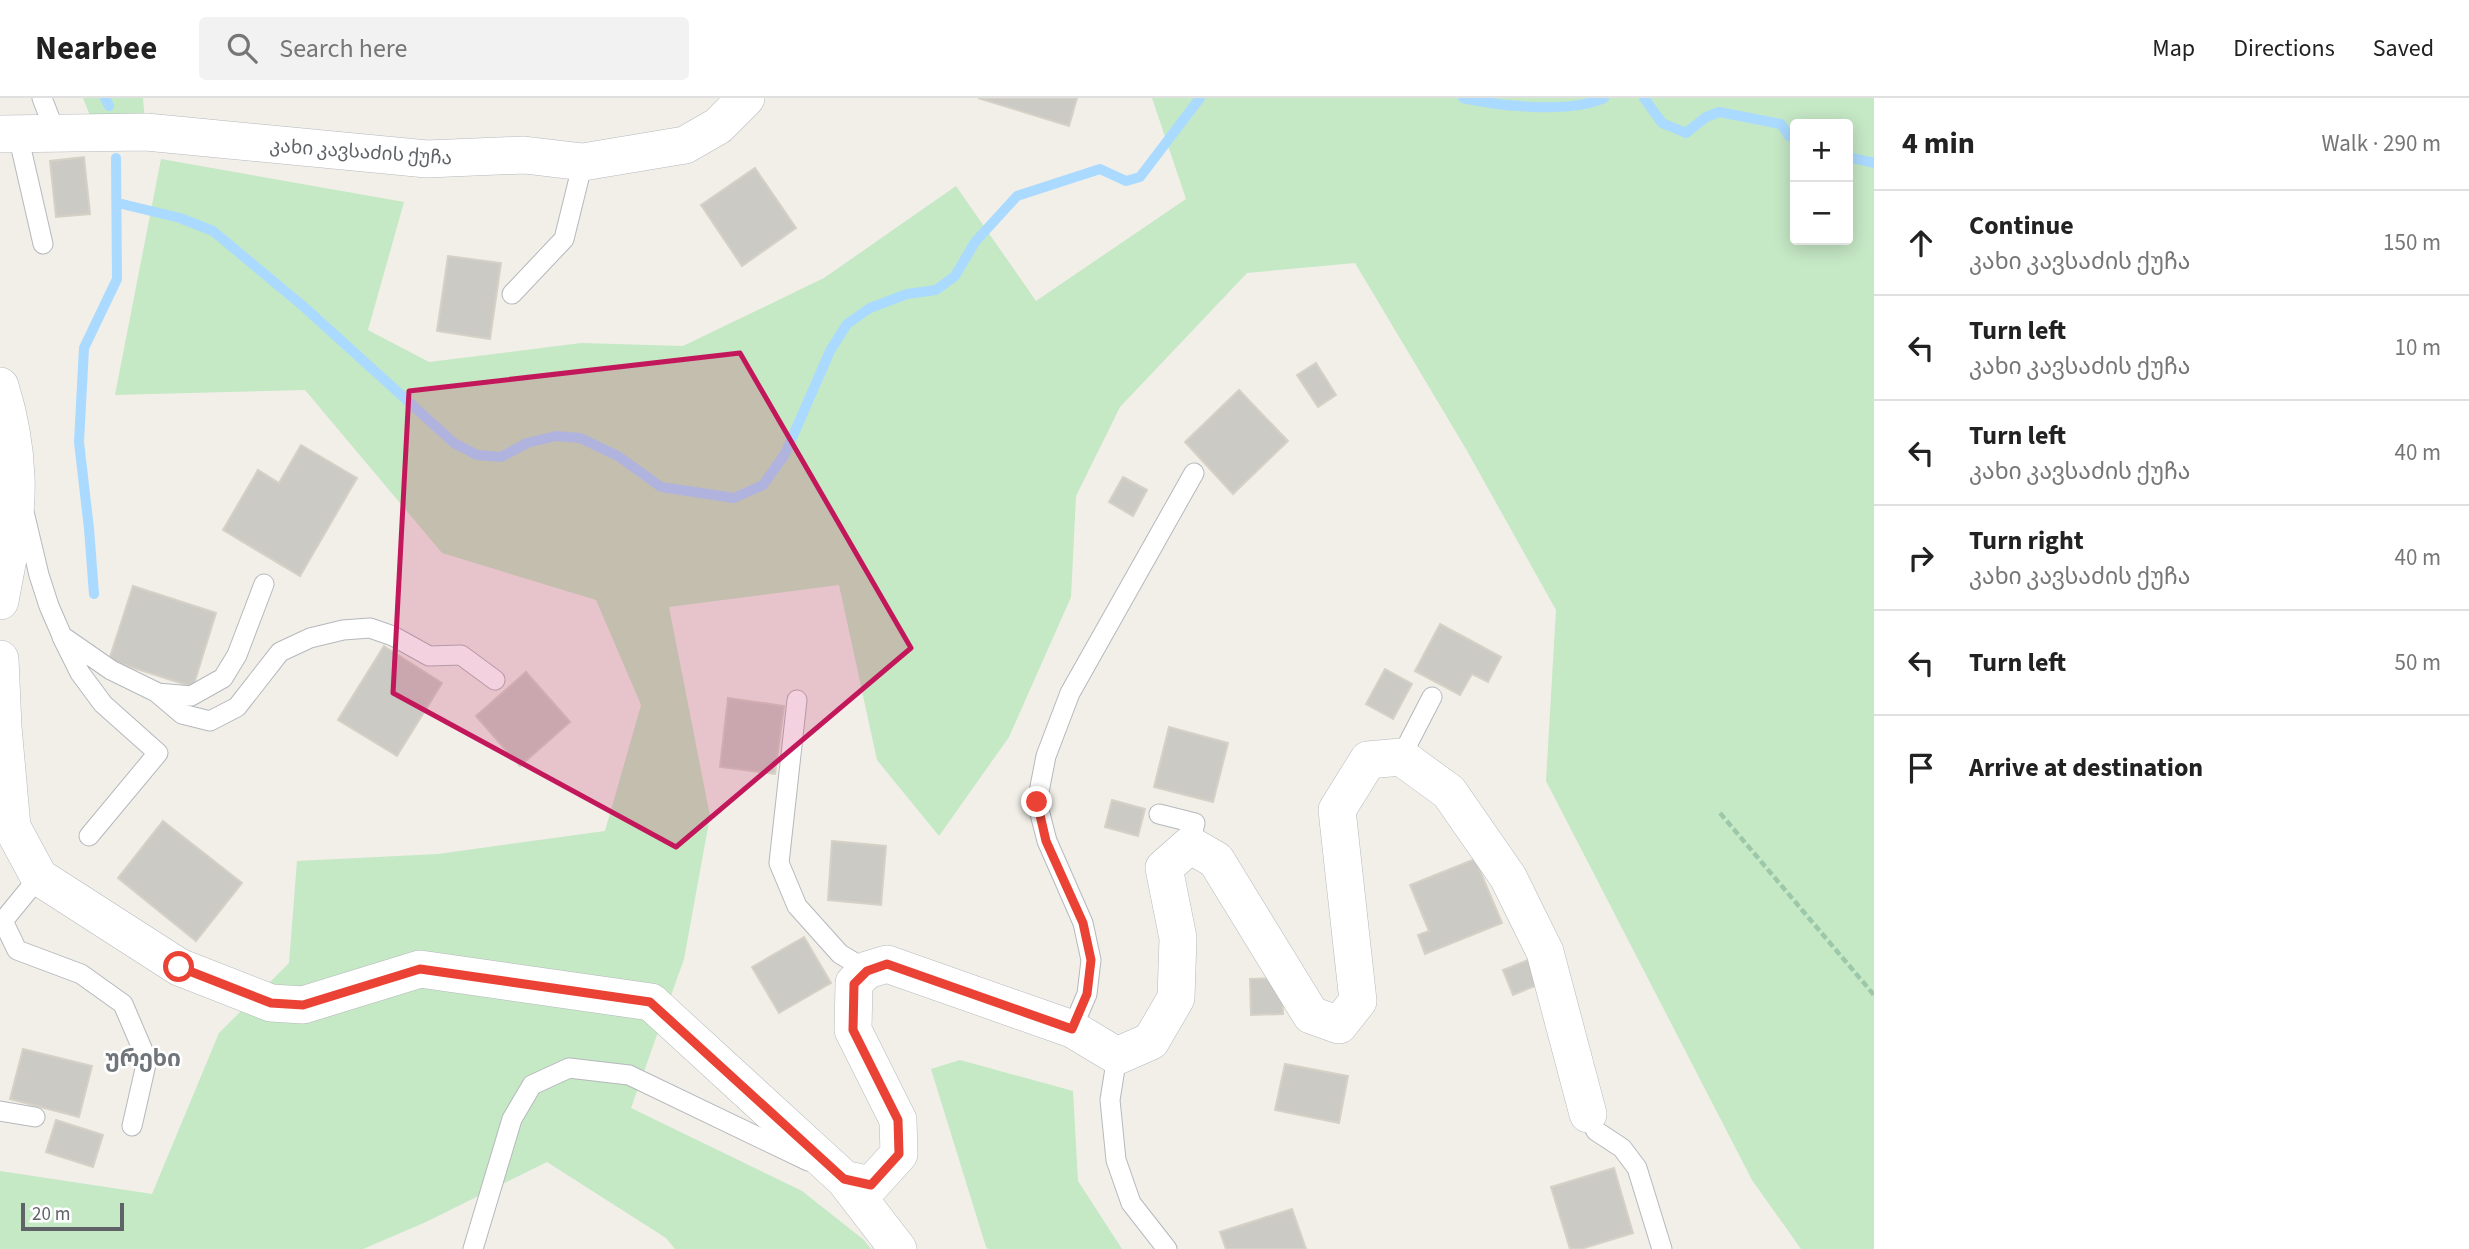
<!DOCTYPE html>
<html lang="en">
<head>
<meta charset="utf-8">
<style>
	body { margin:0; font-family:"Source Sans 3","Noto Sans Georgian",sans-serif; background:#f2f2f2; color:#222 }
	.controls { position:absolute; right:21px; top:21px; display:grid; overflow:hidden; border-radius:7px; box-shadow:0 4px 18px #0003 }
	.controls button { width:63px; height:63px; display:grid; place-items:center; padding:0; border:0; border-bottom:2px solid #e0e0e0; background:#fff; color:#222; font:35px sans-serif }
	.scale { position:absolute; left:21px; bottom:18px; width:103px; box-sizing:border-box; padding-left:7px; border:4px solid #5f6368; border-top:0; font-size:19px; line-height:24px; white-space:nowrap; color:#5f6368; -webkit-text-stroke:5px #fff; paint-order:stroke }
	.stop { position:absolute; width:21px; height:21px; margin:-16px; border:5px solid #ea4335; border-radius:50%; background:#fff }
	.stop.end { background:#ea4335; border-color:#fff; box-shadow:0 2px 7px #0008 }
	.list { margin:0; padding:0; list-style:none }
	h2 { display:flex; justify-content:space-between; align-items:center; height:91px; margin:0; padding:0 28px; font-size:30px }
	h2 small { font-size:23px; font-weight:400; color:#767676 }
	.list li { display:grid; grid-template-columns:46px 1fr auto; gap:21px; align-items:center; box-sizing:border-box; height:105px; padding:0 28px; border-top:2px solid #e0e0e0 }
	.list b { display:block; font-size:26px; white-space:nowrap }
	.list p { margin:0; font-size:23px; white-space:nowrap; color:#767676 }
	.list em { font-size:23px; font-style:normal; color:#767676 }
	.icon { flex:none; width:38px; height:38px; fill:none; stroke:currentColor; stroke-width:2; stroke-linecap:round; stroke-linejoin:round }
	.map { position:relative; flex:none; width:1874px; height:1151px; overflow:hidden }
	header { display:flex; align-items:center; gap:42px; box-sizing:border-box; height:98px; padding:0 35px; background:#fff; border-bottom:2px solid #e0e0e0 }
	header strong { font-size:33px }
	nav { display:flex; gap:38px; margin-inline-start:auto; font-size:24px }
	.search { width:490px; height:63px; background:#f2f2f2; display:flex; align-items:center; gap:18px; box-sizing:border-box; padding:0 24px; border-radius:7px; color:#767676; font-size:26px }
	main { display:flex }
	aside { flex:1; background:#fff }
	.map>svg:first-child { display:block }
	.green { fill:#c5e8c5; fill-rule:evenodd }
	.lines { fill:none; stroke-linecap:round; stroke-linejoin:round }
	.stream { stroke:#aadaff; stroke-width:10 }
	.building { fill:#cccac5; stroke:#d6d1c6; stroke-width:2 }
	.lane-casing { stroke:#b5b8bc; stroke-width:21 }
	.street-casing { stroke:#b5b8bc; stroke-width:38 }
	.path { stroke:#9cc7a9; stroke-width:4.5; stroke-dasharray:7 3.5; stroke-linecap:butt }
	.lane { stroke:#fff; stroke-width:19 }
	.street { stroke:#fff; stroke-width:37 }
	.route { stroke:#ea4335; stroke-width:9 }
	.marked { fill:#c2185b; fill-opacity:0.2; stroke:#c2185b; stroke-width:5; stroke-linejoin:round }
	.labels { text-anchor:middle; stroke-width:5; stroke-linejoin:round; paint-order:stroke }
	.street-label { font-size:19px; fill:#5f6368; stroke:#fff }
	.quarter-label { font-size:23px; font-weight:bold; fill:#70757a; stroke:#fff }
</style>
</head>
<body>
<header>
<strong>Nearbee</strong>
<div class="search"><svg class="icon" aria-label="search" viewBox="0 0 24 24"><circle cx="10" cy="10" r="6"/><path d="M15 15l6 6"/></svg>Search here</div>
<nav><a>Map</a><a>Directions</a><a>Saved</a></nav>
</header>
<main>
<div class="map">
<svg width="1874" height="1151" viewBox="0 0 1874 1151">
	<rect width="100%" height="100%" fill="#f1efe8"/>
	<!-- green -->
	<path class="green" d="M 83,0 L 143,0 L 146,34 L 97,35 Z
		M 1152,0 L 1874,0 L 1874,1151 L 1801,1151 L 1752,1082 L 1546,683 L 1556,512 L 1466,351 L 1355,165 L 1247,175 L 1120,309 L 1076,398 L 1071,499 L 1009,639 L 939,738 L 877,662 L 839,487 L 669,509 L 710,718 L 684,861 L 631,1010 L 802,1093 L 864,1142 L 871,1151 L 675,1151 L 666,1140 L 547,1064 L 426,1124 L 363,1151 L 0,1151 L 0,1073 L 152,1096 L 219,935 L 289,865 L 297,763 L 438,756 L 605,733 L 641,607 L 596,502 L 442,455 L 305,292 L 115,297 L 161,61 L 404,104 L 368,232 L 429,264 L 581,245 L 683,248 L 824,180 L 956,88 L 1036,203 L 1186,101 ZM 1795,26 L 1848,26 L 1848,142 L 1795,142 Z
		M 960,962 L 1073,993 L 1078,1083 L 1122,1151 L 988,1151 L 986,1149 L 931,971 Z"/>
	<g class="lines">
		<!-- stream -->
		<path class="stream" d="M 105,0 L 109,8
			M 1463,0 C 1499,8 1570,16 1604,0
			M 1644,0 L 1662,25 L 1686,35 L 1706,19 L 1719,14 L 1781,26 L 1789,38 L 1795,39
			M 1848,59 L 1874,65
			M 118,105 L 180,120 L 213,133 L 303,208 L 454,345 L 477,357 L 501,359 L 527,345 L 556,338 L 580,340 L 618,358 L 661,389 L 734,400 L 763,387 L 785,356 L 830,253 L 847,226 L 870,210 L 907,196 L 936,192 L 955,178 L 975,144 L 1017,98 L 1100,71 L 1126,83 L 1140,79 L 1200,0
			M 94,496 L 89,431 L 79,344 L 84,250 L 117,181 L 116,60"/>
	</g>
	<!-- building -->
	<path class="building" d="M 978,0 L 1077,0 L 1069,28 Z
		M 84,59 L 90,116 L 56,119 L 50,63 Z
		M 755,70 L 796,130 L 742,168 L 701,107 Z
		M 448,158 L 501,165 L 490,241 L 437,233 Z
		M 1316,265 L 1336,297 L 1318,309 L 1297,277 Z
		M 1239,292 L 1288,343 L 1233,396 L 1185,344 Z
		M 301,347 L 357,380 L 300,478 L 223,432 L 258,372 L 279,385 Z
		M 1123,379 L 1147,392 L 1133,418 L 1109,404 Z
		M 133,488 L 216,515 L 193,589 L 109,562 Z
		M 1440,526 L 1501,559 L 1488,584 L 1472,576 L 1460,597 L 1415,573 Z
		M 384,548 L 442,585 L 397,658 L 338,622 Z
		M 1385,571 L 1412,586 L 1393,621 L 1366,606 Z
		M 526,574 L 570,624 L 520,668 L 476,618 Z
		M 728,600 L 784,608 L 775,676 L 720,669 Z
		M 1169,629 L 1228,645 L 1213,704 L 1154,689 Z
		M 1112,702 L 1145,711 L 1138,738 L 1105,729 Z
		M 163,723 L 242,785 L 196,843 L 118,780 Z
		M 832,743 L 886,748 L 881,807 L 828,802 Z
		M 1475,761 L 1502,825 L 1425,856 L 1418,837 L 1429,833 L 1410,787 Z
		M 804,839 L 831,885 L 779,915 L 752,869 Z
		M 1533,860 L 1542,885 L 1513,897 L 1503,872 Z
		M 1282,880 L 1283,916 L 1251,917 L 1250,881 Z
		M 23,951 L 92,968 L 79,1019 L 10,1001 Z
		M 1285,966 L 1348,978 L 1339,1025 L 1275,1012 Z
		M 56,1022 L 103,1037 L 93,1069 L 46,1054 Z
		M 1614,1070 L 1633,1135 L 1581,1151 L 1570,1151 L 1551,1089 Z
		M 1292,1111 L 1306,1151 L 1226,1151 L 1220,1134 Z"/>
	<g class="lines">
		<defs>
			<path id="lane" d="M 42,0 L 56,36
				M 18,37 L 43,146
				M 512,196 L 564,141 L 583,64
				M 24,414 L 39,477 L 49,508 L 62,538 L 111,572 L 156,594 L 182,616 L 210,623 L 237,609 L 280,554 L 310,540 L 343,532 L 370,530 L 393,538 L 429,558 L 461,557 L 495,582
				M 62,539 L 80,575 L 103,606 L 158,655 L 89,738
				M 157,595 L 191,598 L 223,580 L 237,557 L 264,486
				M 797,602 L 779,765 L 797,808 L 840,856 L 867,872
				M 1401,659 L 1432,599
				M 1159,716 L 1195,725 L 1190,747
				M 39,779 L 3,823 L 17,852 L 81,876 L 123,906 L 147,962 L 132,1028
				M 1072,931 L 1087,896 L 1091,862 L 1083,825 L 1047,743 L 1037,704 L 1046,658 L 1070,595 L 1194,375
				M 1117,958 L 1110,1002 L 1116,1062 L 1131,1105 L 1167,1151
				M 0,1013 L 35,1019
				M 1588,1016 L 1596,1033 L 1622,1050 L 1637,1070 L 1662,1151
				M 473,1151 L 512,1021 L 532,987 L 569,970 L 629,977 L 808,1063"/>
			<path id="street" d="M 0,36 L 146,34 L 427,61 L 524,57 L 583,64 L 685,47 L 718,28 L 746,0
				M 0,288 C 9,317 15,348 16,379 C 18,420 7,463 0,503
				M 0,561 L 3,629 L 12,729 L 39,779 L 179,869 L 271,905 L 303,907 L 420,871 L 651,904 L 844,1081 L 871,1087 L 899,1056 L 898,1022 L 853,932 L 854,885 L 867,872 L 887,866 L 1072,931 L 1117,958 L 1151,943 L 1176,900 L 1178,840 L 1164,770 L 1190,747 L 1216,762 L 1311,917 L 1339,927 L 1358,903 L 1337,712 L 1368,662 L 1401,659 L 1449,694 L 1508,779 L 1545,854 L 1588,1016
				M 844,1081 L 898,1151"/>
		</defs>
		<!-- lane casing -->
		<use href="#lane" class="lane-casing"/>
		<!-- street casing -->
		<use href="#street" class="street-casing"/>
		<!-- path -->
		<path class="path" d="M 1720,715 L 1874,897"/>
		<!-- lane -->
		<use href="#lane" class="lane"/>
		<!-- street -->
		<use href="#street" class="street"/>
	</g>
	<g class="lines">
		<!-- route -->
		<path class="route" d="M 179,869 L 271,905 L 303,907 L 420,871 L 650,904 L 844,1081 L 871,1087 L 899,1056 L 898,1022 L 853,932 L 854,886 L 867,873 L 887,866 L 1072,931 L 1087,896 L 1091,862 L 1083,825 L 1046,743 L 1037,704"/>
	</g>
	<!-- marked area -->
	<path class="marked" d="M 740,255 L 911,550 L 676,749 L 393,595 L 409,293 Z"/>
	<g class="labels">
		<!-- street labels -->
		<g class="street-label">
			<text transform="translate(361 53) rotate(4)" y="7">კახი კავსაძის ქუჩა</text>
		</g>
		<!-- quarter labels -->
		<g class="quarter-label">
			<text x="143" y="968">ურეხი</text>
		</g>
	</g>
</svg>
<div class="controls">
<button>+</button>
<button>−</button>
</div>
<div class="scale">20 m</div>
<div class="stop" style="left:179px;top:869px"></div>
<div class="stop end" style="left:1037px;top:704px"></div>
</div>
<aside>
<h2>4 min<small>Walk · 290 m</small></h2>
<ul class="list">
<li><svg class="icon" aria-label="ahead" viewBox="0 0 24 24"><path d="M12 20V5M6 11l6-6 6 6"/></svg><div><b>Continue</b><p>კახი კავსაძის ქუჩა</p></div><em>150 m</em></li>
<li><svg class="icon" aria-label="left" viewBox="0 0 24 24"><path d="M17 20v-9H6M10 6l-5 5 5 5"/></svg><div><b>Turn left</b><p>კახი კავსაძის ქუჩა</p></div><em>10 m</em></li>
<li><svg class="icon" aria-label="left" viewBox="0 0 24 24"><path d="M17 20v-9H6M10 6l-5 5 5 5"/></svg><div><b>Turn left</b><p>კახი კავსაძის ქუჩა</p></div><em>40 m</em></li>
<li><svg class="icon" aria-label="right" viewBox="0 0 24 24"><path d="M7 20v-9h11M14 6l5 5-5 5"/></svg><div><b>Turn right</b><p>კახი კავსაძის ქუჩა</p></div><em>40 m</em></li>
<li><svg class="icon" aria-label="left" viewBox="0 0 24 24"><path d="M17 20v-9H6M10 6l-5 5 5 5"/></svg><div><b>Turn left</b></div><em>50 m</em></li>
<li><svg class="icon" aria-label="arrive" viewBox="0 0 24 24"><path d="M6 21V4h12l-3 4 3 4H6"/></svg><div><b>Arrive at destination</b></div></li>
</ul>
</aside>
</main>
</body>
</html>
